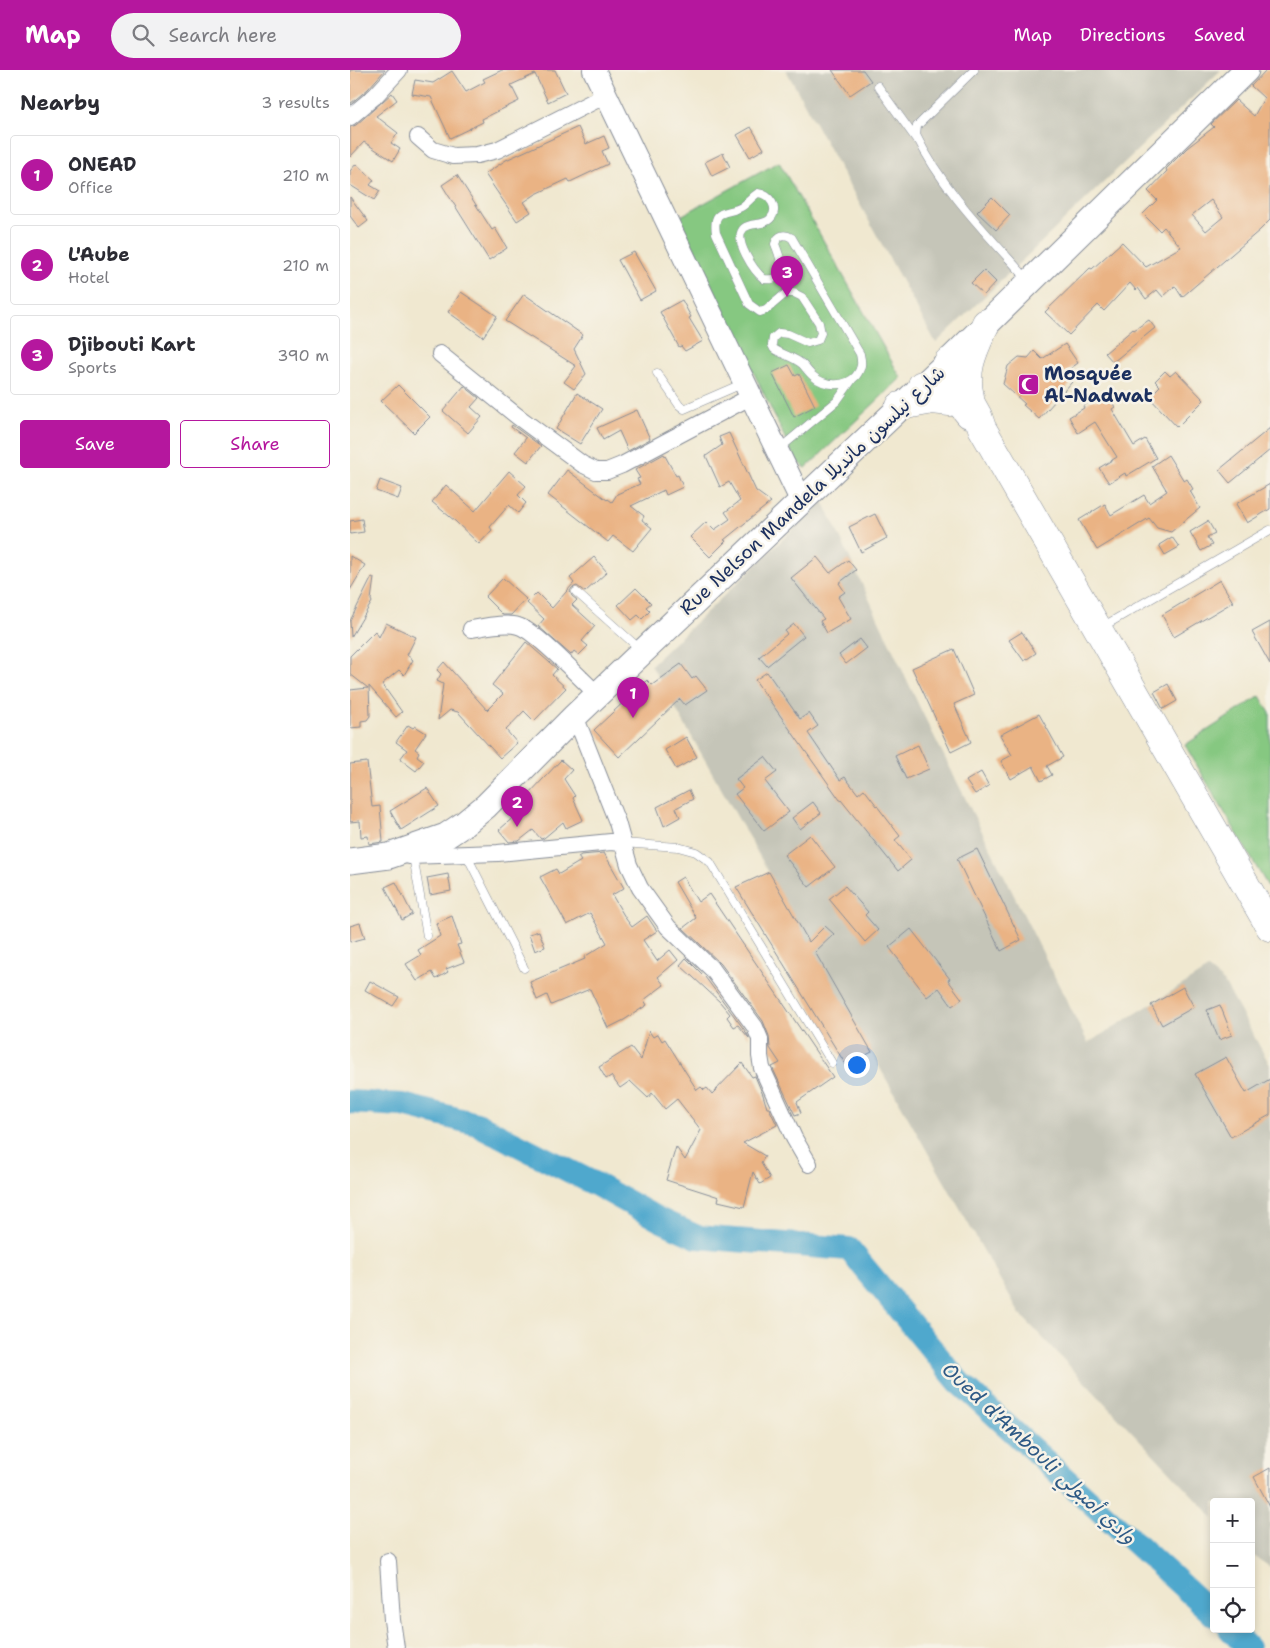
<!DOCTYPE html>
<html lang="en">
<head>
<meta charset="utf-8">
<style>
	body { margin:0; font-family:"Shantell Sans","Playpen Sans Arabic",sans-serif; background:#f2f2f3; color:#2b2b33 }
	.controls { position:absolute; right:15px; bottom:15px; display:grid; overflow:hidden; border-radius:5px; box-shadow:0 2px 8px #0003 }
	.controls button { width:45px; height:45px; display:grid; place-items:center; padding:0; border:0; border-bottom:1px solid #e1e1e2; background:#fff; color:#2b2b33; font:25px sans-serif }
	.you { position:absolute; left:506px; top:994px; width:18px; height:18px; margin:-12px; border:4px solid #fff; border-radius:50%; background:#1a73e8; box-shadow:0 0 0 8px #1a73e833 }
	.badge { display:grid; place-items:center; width:32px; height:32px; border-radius:50%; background:#b5179e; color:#fff; font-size:16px; font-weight:700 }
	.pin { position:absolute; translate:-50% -41px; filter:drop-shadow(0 1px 2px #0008) }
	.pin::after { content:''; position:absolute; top:26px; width:18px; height:15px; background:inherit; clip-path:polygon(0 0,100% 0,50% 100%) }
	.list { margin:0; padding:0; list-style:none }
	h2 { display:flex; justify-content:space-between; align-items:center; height:65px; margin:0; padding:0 20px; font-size:21px }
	h2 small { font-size:16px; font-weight:400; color:#7c7c81 }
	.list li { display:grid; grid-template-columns:32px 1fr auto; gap:15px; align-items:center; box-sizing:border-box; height:80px; margin:0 10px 10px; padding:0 10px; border:1px solid #e1e1e2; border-radius:5px }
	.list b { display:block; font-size:19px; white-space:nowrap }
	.list p { margin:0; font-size:16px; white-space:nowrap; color:#7c7c81 }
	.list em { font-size:16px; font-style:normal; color:#7c7c81 }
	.actions { display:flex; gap:10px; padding:15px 20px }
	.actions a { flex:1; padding:11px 0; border:1px solid #b5179e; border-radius:5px; text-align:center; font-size:18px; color:#b5179e }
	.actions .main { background:#b5179e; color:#fff }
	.icon { flex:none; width:28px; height:28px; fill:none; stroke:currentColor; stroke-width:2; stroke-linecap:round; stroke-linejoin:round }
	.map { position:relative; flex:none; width:920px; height:1578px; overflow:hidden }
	header { display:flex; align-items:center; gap:30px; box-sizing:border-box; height:70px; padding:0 25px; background:#b5179e; color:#fff }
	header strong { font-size:24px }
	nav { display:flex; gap:28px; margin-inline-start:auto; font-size:18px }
	.search { width:350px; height:45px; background:#f2f2f3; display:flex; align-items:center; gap:12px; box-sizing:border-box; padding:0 18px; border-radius:28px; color:#7c7c81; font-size:19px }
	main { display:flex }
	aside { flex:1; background:#fff }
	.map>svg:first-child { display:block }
	.industrial { fill:#c5c5b8 }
	.green { fill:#86c881; stroke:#507c70 }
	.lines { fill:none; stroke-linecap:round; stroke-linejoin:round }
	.river { stroke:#4fa8cd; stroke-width:24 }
	.building { fill:#eab384; fill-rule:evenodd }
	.lane-casing { stroke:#868c97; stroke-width:9 }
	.street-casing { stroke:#868c97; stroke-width:18 }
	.secondary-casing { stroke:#868c97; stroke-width:24 }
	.primary-casing { stroke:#868c97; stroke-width:27 }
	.highway-casing { stroke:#868c97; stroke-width:29 }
	.lane { stroke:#fff; stroke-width:8 }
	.street { stroke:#fff; stroke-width:16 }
	.secondary { stroke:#fff; stroke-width:22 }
	.primary { stroke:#fff; stroke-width:25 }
	.highway { stroke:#fff; stroke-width:28 }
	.labels { text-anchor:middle; stroke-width:5; stroke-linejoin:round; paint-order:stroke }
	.poi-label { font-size:19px; font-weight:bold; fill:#1b2f5e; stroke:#f7f3e8; text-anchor:start }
	.street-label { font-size:19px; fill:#1b2f5e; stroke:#f7f3e8 }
	.water-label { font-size:20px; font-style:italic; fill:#2d5985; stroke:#f7f3e8 }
</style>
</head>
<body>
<header>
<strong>Map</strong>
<div class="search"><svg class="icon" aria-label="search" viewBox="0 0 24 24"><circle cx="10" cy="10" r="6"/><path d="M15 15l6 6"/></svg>Search here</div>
<nav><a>Map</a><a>Directions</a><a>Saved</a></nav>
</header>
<main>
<aside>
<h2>Nearby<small>3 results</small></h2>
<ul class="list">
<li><span class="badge">1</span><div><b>ONEAD</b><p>Office</p></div><em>210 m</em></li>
<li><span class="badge">2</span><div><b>L'Aube</b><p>Hotel</p></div><em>210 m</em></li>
<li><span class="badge">3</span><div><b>Djibouti Kart</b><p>Sports</p></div><em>390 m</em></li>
</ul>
<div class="actions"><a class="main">Save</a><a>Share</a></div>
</aside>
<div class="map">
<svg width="920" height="1578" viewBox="0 0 920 1578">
	<rect width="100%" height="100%" fill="#f7f3e8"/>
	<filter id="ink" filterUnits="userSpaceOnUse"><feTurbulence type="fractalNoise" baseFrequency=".02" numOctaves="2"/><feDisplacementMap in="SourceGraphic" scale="10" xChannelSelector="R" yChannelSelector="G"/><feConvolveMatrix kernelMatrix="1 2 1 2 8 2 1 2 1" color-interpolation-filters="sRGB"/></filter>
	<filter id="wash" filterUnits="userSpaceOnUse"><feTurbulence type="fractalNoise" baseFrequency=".0096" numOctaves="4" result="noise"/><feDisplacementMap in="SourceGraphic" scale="20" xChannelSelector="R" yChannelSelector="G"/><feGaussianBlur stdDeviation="1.12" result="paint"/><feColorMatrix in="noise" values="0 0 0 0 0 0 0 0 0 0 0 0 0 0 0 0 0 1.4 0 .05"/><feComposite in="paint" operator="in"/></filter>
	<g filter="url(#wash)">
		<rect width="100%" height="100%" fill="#f0e8d0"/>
		<!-- industrial -->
		<path class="industrial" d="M 436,0 L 871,0 L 586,273 Z
			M 473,431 L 572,642 L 738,973 L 858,899 L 874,912 L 920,995 L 920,1497 L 901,1484 L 901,1432 L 864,1432 L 864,1448 L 669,1243 L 301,595 Z"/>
		<!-- green -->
		<path class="green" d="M 429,92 L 551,308 L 456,398 L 446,391 L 329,147 Z
			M 910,626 L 920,643 L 920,820 L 835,675 Z"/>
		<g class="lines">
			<!-- river -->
			<path class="river" d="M 0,1032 L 53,1035 L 127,1054 L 247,1115 L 310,1150 L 347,1167 L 499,1179 L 609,1312 L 864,1545
				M 880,1559 L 898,1578"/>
		</g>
		<g id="blocks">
			<!-- building -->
			<path class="building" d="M 0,0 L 35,0 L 18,19 L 0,34 Z
				M 152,0 L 205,0 L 216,23 L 198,32 L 185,4 L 161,15 L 169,31 L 132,49 L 133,52 L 100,68 L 81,27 L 62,24 L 65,10 L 83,13 L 102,1 L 116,22 L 135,12 L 133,9 Z
				M 482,0 L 513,0 L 521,11 L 500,25 Z
				M 916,0 L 920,0 L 920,150 L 910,160 L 832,227 L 825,216 L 813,227 L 807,220 L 796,229 L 788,218 L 786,220 L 780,213 L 754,241 L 748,235 L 719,265 L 695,242 L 740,198 L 742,199 L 772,172 L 796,197 L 831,177 L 814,157 L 810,161 L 793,144 L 807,130 L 798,121 L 817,101 L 816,99 L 837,78 L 864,57 L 861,54 L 886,30 L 904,46 L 914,28 L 901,16 ZM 861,130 L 873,147 L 856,161 L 842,145 Z
				M 42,23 L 47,30 L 26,46 L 48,63 L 41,73 L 50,79 L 43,91 L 14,72 L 0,87 L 0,57 L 6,55 Z
				M 228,57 L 236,74 L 254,66 L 259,78 L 252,81 L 258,94 L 220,112 L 218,109 L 186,124 L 174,132 L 181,142 L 167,151 L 135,104 L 156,90 Z
				M 401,57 L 414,79 L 400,87 L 387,65 Z
				M 373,83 L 380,97 L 362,106 L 355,92 Z
				M 6,94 L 24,110 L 20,115 L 30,121 L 24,130 L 0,115 L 0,101 Z
				M 107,105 L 142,160 L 145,158 L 157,178 L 139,190 L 92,115 Z
				M 0,127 L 18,151 L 9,158 L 0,146 Z
				M 642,127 L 660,145 L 646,160 L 627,142 Z
				M 284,182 L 306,221 L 290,230 L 268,190 Z
				M 634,200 L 646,212 L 634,225 L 621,213 Z
				M 111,222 L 147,246 L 133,267 L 98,242 Z
				M 174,224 L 233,265 L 224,279 L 236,304 L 224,319 L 214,312 L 226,296 L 155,251 Z
				M 332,230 L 341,247 L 339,248 L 353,271 L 335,281 L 331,276 L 329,277 L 310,242 Z
				M 799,250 L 805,258 L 763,292 L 755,283 L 783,259 L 784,260 Z
				M 715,274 L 728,293 L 713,304 L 722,312 L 689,349 L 673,335 L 675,334 L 653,314 L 658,296 L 669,287 L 678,288 L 684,281 L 692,289 Z
				M 439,295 L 445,306 L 449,304 L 465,336 L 444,347 L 422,303 Z
				M 815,301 L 820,306 L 826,301 L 854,330 L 827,357 L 799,327 L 810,316 L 805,311 Z
				M 48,315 L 80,347 L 64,363 L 31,331 Z
				M 114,316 L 129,328 L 121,337 L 132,347 L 118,363 L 93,341 Z
				M 227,323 L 252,339 L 230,374 L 206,359 Z
				M 757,324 L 765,337 L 762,339 L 784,376 L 795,369 L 806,388 L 776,406 L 775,403 L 759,413 L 749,398 L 767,387 L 745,352 L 728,363 L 719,347 L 734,338 L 733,336 L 744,329 L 745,331 Z
				M 287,340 L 300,369 L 278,381 L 269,361 L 253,370 L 247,358 Z
				M 162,355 L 191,376 L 178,392 L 165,382 L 176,368 L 161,357 Z
				M 920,358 L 920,380 L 880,413 L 869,400 Z
				M 379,363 L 406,421 L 421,432 L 374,470 L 376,471 L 360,487 L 340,467 L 356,452 L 364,460 L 380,449 L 375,442 L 390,431 L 379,412 L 370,417 L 356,386 L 372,375 L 369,367 Z
				M 314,384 L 326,406 L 328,405 L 333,417 L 316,425 L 314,420 L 281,436 L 294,446 L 292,450 L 302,458 L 283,481 L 263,466 L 258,472 L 198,425 L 217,400 L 257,430 L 258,429 L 262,432 L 267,424 L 290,414 L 287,409 L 290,408 L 285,400 Z
				M 818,385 L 834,411 L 837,409 L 843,419 L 840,421 L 850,438 L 821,462 L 807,458 L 799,448 L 747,480 L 729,450 L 755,434 L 761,445 L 794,425 L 799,433 L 817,421 L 802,396 Z
				M 159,401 L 176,416 L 168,425 L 176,433 L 168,443 L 159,435 L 140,457 L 142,460 L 129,474 L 105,451 L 82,432 L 96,415 L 125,441 Z
				M 30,410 L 52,418 L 48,429 L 26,421 Z
				M 920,414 L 920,439 L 897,453 L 886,434 Z
				M 525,444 L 537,468 L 511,482 L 499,457 Z
				M 12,449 L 14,462 L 0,464 L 0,451 Z
				M 858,451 L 865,463 L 857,467 L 862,475 L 851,481 L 840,462 Z
				M 822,467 L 829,477 L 815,485 L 809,475 Z
				M 0,486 L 15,495 L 0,520 Z
				M 244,487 L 257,502 L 235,522 L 227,516 L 222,518 L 220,521 L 222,526 L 227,530 L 222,535 L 245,556 L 232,571 L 238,576 L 229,585 L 224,581 L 221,585 L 188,556 L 194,549 L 177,533 L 187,523 L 202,538 L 224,513 L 220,508 Z
				M 467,487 L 480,503 L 498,490 L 506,500 L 489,513 L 495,522 L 488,527 L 501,549 L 477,563 L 470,551 L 474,549 L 441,508 Z
				M 22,507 L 24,508 L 21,530 L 22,532 L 1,567 L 0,551 Z
				M 153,508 L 176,529 L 161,545 L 153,545 L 135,527 Z
				M 870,510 L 883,532 L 824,567 L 812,545 Z
				M 286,518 L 301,533 L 296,537 L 300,541 L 292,549 L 288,545 L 282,550 L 268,535 Z
				M 920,552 L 920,594 L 902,562 Z
				M 36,553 L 66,567 L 57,585 L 63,590 L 54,605 L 49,600 L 32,614 L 52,642 L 46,647 L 19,616 L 20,646 L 17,650 L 11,651 L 11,657 L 0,658 L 0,620 L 18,618 L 0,604 L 0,586 L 25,561 L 29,567 Z
				M 444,554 L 454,566 L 417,596 L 409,587 L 437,564 L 435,561 Z
				M 672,562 L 686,583 L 674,591 L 659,570 Z
				M 510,569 L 517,578 L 496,594 L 489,585 Z
				M 176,572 L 207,599 L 202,605 L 216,618 L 184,651 L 174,641 L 156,660 L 167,673 L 150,688 L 108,642 L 100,640 L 88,650 L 93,614 L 87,611 L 91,604 L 87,600 L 94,592 L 137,640 L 153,624 L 142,615 Z
				M 604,579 L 624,625 L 604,634 L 621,672 L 601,682 L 562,598 Z
				M 331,594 L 342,609 L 346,606 L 357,620 L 335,635 L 330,629 L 269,687 L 244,660 L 297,610 L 302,615 Z
				M 417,602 L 450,649 L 459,643 L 468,656 L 458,663 L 490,710 L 495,707 L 508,724 L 514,719 L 550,766 L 545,770 L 561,790 L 548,801 L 491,730 L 490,730 L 405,610 Z
				M 818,614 L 827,631 L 813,639 L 804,622 Z
				M 689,644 L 713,687 L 697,696 L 702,705 L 691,711 L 683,696 L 661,709 L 651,691 L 662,685 L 650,665 Z
				M 58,655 L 63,658 L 65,656 L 76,663 L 65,679 L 69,682 L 67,686 L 74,691 L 66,701 L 50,689 L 57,680 L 46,672 Z
				M 336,667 L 347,687 L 326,699 L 315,680 Z
				M 568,675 L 579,699 L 556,709 L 545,686 Z
				M 415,687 L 427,702 L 415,711 L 439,742 L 414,761 L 385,724 L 393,718 L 386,709 Z
				M 211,690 L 222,700 L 214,709 L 225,726 L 223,728 L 233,750 L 216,758 L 213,752 L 194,768 L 191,769 L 183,760 L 169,771 L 159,772 L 149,760 L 182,731 L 177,726 Z
				M 17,692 L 22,737 L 30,736 L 33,772 L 19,774 L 18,766 L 11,767 L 10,751 L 0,752 L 0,694 Z
				M 631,702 L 639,716 L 625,724 L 616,711 Z
				M 77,718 L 89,736 L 51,760 L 40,741 Z
				M 339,720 L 343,729 L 326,738 L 330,747 L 314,756 L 307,737 Z
				M 463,732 L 471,743 L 450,759 L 442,748 Z
				M 460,765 L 485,797 L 459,817 L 434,785 Z
				M 627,779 L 671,870 L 651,881 L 607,789 Z
				M 254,783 L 274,818 L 262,825 L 276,849 L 282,857 L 297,846 L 307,861 L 293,870 L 307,891 L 320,880 L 328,890 L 308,907 L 314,915 L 294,930 L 297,935 L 274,950 L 258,958 L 240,919 L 201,935 L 197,925 L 187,930 L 180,912 L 235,889 L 234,887 L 257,873 L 240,843 L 217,855 L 190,807 L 206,799 L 209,804 L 231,791 L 228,787 L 231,785 Z
				M 419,802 L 459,872 L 475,856 L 484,864 L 465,882 L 522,982 L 496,995 L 386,817 Z
				M 98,804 L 101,821 L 80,825 L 77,808 Z
				M 333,807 L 348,832 L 359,824 L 483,1007 L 447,1032 L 451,1043 L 445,1045 L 422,997 L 430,993 L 420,978 L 419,966 L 413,951 L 371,894 L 333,858 L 346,848 L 325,812 Z
				M 46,812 L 62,844 L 52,850 L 35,817 Z
				M 495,816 L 518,842 L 515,845 L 528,860 L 515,872 L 479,829 Z
				M 102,846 L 111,874 L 107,875 L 114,892 L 96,899 L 98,902 L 86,909 L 82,902 L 67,911 L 56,894 L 71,885 L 68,880 L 90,866 L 86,853 Z
				M 10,853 L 15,868 L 0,872 L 0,856 Z
				M 561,859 L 600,909 L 598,910 L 612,929 L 602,936 L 589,918 L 577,927 L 539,877 Z
				M 189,861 L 195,877 L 185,881 L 179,864 Z
				M 336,888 L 355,907 L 396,962 L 399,968 L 388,955 L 384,957 L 377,947 L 380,944 L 370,932 L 330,895 Z
				M 20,911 L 49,927 L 43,936 L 15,920 Z
				M 833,917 L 844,937 L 812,955 L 801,935 Z
				M 870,935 L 882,965 L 869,970 L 857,940 Z
				M 299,961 L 303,967 L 308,964 L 312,971 L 315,969 L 347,1020 L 351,1017 L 354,1020 L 357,1018 L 362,1024 L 392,993 L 402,1007 L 405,1006 L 413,1025 L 417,1038 L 419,1038 L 427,1055 L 393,1073 L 415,1086 L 411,1093 L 420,1108 L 410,1114 L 403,1102 L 394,1137 L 368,1131 L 369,1127 L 316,1110 L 326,1077 L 335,1090 L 351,1060 L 327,1029 L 315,1039 L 302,1023 L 298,1028 L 280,1011 L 270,1018 L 261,1006 L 256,1009 L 249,997 L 281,977 L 291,990 Z
				M 876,987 L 896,1023 L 920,1009 L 920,1045 L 881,1067 L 845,1004 Z
				M 920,1398 L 920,1437 L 904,1407 Z"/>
		</g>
	</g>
	<g filter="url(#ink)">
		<use href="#blocks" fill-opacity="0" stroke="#868c97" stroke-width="1"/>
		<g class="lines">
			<defs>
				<path id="lane" d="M 624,0 L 567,56 L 566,65 C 592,119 638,165 678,210
					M 528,16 L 566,69
					M 408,123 C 420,124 430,139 420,149 C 413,156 401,152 394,158 C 382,169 404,201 414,209 C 440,212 431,189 425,174 C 428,165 434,163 442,168 L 510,284 C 512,293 512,298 506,306 C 495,318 474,316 463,306 C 459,303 456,298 452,294 C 444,287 433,285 424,279 L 422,275 L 423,268 L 429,263 L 438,264 L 458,273 L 468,270 L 471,263 L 469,253 L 452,227 L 444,223 L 436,223 L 416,240 L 410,242 L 399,234 L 366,163 C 362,136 378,146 393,136 C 398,132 402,127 408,123 Z
					M 307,303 L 329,335 L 334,339 L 394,313
					M 429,379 L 487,331 L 502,310
					M 226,522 L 291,580
					M 752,557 L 920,460
					M 272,773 L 328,777 L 346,782 L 360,792 L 482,993
					M 116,784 L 174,898
					M 63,786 L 77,866"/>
				<path id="street" d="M 0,47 L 25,26 L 49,0
					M 68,67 L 83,80 L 103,86 L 127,85 L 147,80 L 256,25
					M 90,284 L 167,346 L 232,394 L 246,401 L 257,401 L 272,395 L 402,326
					M 121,559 C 134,557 156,552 168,556 C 185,560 232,610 248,625
					M 225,646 L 267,752 L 279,795 L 290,818 L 318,857 L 363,900 L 405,957 L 410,969 L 410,986 L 412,998 L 444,1068 L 459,1094
					M 59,786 L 148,783 L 261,772 L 272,773
					M 38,1491 L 42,1550 L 46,1578"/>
				<path id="secondary" d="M 244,0 L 451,430"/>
				<path id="primary" d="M 0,791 L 39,786 L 96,766 L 114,754 L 136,736 L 225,646 L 598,292 L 896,0"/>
				<path id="highway" d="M 598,292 L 628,346 L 632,358 L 920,857
					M 572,315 L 593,321 L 606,328 L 619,344
					M 620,327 C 613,299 625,278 636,253
					M 550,336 L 583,330 L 600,332"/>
			</defs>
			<!-- lane casing -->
			<use href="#lane" class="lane-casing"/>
			<!-- street casing -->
			<use href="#street" class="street-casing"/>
			<!-- secondary casing -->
			<use href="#secondary" class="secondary-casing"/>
			<!-- primary casing -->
			<use href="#primary" class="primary-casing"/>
			<!-- highway casing -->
			<use href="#highway" class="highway-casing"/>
			<!-- lane -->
			<use href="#lane" class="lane"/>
			<!-- street -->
			<use href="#street" class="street"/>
			<!-- secondary -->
			<use href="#secondary" class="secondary"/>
			<!-- primary -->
			<use href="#primary" class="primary"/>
			<!-- highway -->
			<use href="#highway" class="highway"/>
		</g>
	</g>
	<!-- icons -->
	<defs>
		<symbol id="mosque-square" viewBox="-11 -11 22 22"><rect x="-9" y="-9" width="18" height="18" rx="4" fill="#b5179e" stroke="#f7f3e8"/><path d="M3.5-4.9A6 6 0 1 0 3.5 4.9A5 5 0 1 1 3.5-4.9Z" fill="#fff"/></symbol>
	</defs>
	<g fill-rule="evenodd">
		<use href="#mosque-square" x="666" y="302" width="25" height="25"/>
	</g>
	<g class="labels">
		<!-- poi labels -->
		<g class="poi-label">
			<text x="694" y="310">Mosquée<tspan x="694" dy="22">Al-Nadwat</tspan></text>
		</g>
		<!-- street labels -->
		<g class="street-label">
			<text transform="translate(462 420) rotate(-43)" y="7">Rue Nelson Mandela شارع نيلسون مانديلا</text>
		</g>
		<!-- water labels -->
		<g class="water-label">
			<text transform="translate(689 1383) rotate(43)" y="7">Oued d'Ambouli وادي أمبولي</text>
		</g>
	</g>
</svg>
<div class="controls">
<button>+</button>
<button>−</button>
<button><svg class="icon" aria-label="locate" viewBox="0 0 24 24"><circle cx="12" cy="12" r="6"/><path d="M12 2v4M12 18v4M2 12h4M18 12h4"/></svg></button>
</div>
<div class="you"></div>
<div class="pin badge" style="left:283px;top:648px">1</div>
<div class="pin badge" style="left:167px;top:757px">2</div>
<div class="pin badge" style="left:437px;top:227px">3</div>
</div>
</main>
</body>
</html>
